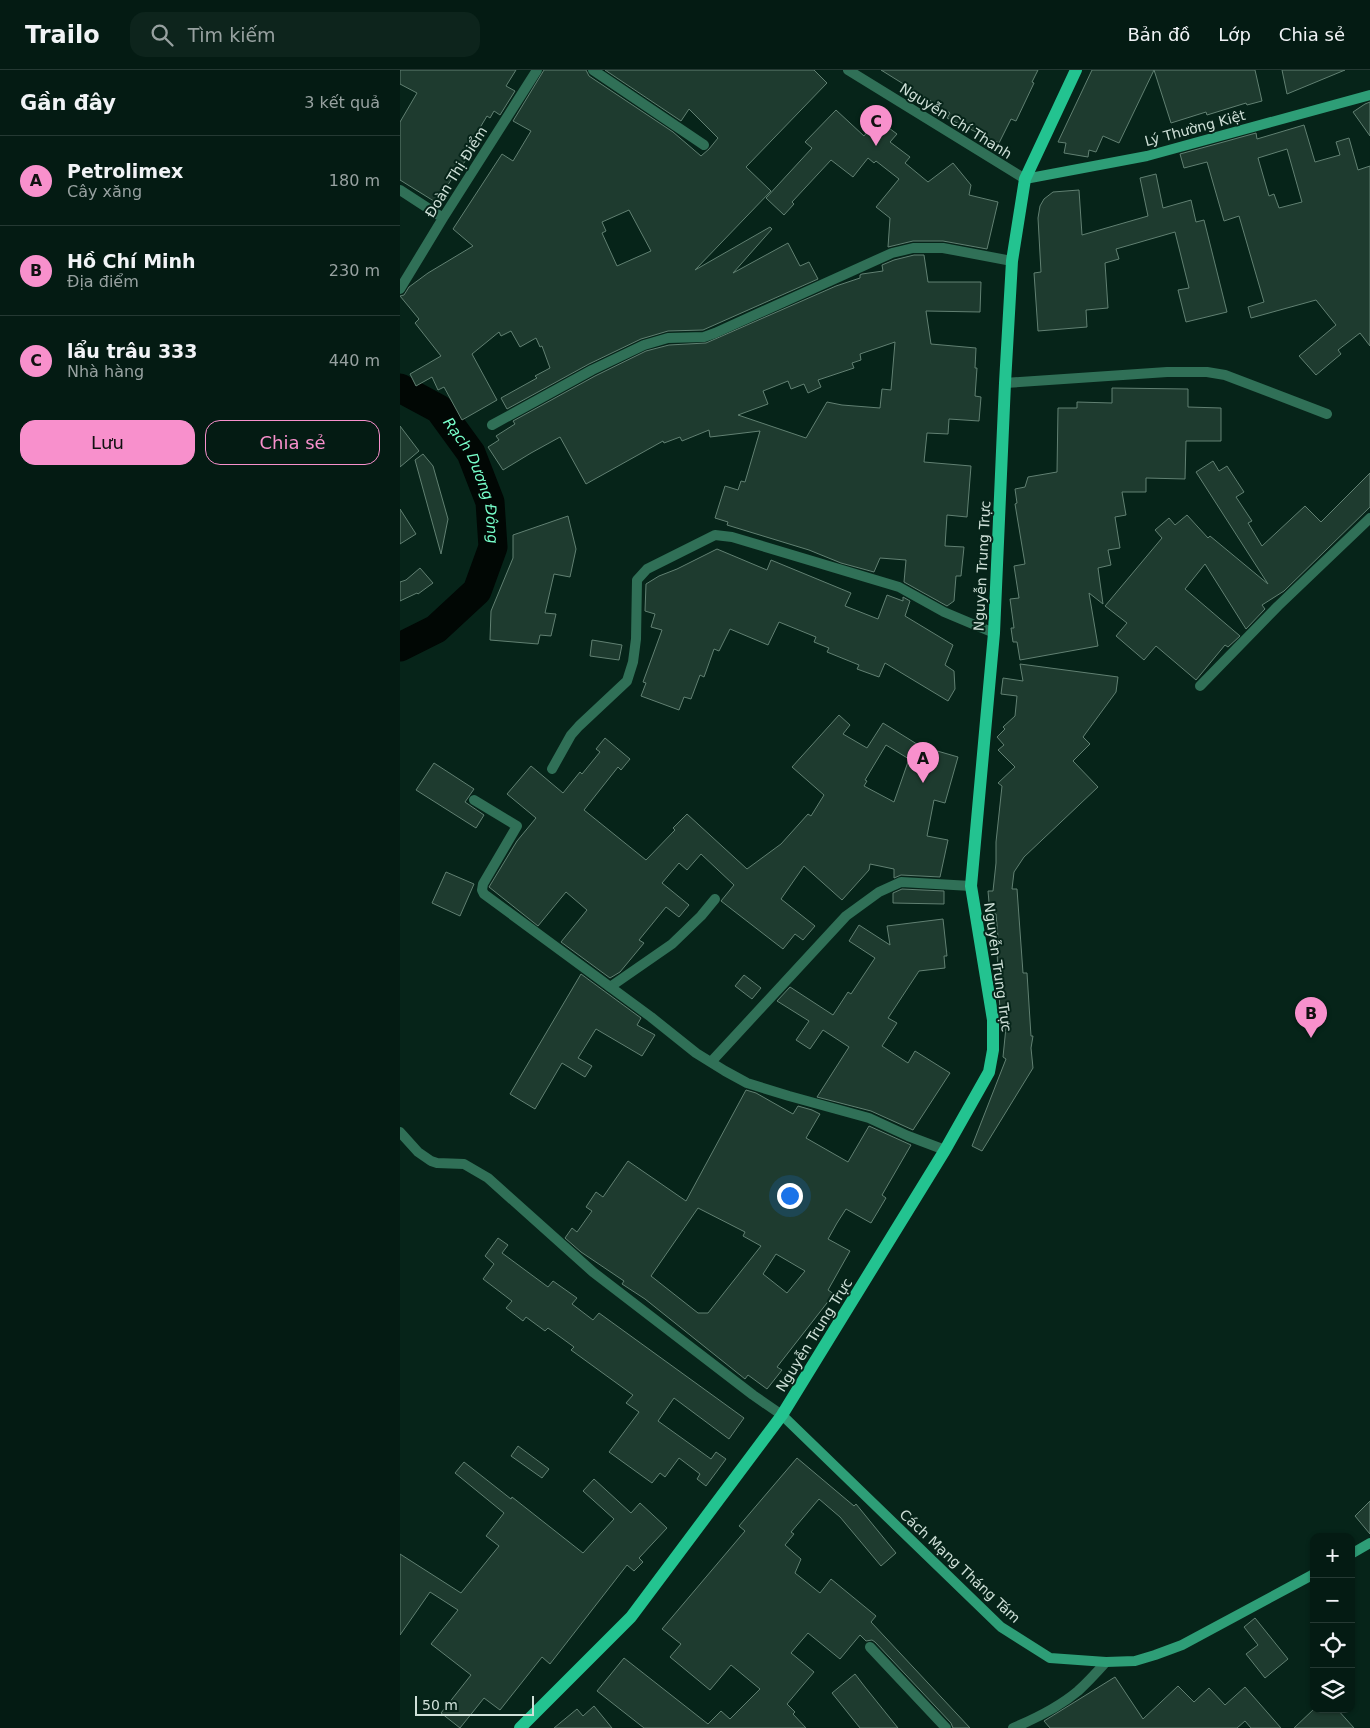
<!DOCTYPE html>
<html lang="vi">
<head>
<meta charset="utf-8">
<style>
	body { margin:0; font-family:"DejaVu Sans",sans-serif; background:#0d241c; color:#f1f3f6 }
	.controls { position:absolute; right:15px; bottom:15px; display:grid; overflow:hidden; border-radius:10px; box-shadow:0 1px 4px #0004 }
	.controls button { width:45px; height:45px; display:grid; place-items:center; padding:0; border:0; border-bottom:1px solid #253933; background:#041b13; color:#f1f3f6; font:25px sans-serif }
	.scale { position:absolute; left:15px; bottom:12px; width:119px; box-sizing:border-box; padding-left:5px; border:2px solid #cfe0d8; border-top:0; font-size:14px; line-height:18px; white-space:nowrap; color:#cfe0d8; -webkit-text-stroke:4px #062419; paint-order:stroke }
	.you { position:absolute; left:389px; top:1125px; width:18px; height:18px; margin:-12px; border:4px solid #fff; border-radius:50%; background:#1a73e8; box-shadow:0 0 0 8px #1a73e833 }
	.badge { display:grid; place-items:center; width:32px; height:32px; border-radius:50%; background:#f890cc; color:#111; font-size:16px; font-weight:700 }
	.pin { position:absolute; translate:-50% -41px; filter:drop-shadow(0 1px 2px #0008) }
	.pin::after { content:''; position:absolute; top:26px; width:18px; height:15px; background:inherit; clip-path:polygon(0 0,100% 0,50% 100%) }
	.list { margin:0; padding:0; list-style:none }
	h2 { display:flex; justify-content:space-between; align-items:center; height:65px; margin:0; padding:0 20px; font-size:21px }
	h2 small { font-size:16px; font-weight:400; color:#97a1a0 }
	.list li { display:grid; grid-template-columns:32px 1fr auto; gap:15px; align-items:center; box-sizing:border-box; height:90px; padding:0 20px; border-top:1px solid #253933 }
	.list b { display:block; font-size:19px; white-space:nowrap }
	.list p { margin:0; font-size:16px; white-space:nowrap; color:#97a1a0 }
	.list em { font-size:16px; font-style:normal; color:#97a1a0 }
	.actions { display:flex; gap:10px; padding:15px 20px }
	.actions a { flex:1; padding:11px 0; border:1px solid #f890cc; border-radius:15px; text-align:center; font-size:18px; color:#f890cc }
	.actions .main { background:#f890cc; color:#111 }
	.icon { flex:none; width:28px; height:28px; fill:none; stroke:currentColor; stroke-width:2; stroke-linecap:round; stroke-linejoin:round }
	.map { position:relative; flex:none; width:970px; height:1658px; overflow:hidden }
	header { display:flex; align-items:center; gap:30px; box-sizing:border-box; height:70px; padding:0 25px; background:#041b13; border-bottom:1px solid #253933 }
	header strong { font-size:24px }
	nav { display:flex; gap:28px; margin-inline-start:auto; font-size:18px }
	.search { width:350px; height:45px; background:#0d241c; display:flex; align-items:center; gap:12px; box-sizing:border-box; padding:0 18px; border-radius:15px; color:#97a1a0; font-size:19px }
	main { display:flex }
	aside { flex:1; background:#041b13 }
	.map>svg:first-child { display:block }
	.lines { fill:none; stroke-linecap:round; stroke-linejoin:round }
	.river { stroke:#010704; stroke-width:29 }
	.building { fill:#1e3b2f; stroke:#618072; fill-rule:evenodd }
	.lane { stroke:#307057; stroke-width:10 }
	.street { stroke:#307057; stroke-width:10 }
	.secondary { stroke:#2e9e77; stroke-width:10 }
	.primary { stroke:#23c390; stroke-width:12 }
	.labels { text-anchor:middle; stroke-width:4; stroke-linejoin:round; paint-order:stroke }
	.street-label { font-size:14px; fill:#cfe0d8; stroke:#062419 }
	.water-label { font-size:15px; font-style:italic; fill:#77fdc9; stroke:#062419 }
</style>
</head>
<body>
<header>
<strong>Trailo</strong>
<div class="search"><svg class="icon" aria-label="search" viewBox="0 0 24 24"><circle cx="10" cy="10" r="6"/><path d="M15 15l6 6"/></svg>Tìm kiếm</div>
<nav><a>Bản đồ</a><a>Lớp</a><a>Chia sẻ</a></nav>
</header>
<main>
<aside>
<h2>Gần đây<small>3 kết quả</small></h2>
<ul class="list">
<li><span class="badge">A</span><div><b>Petrolimex</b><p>Cây xăng</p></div><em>180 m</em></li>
<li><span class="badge">B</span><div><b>Hồ Chí Minh</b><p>Địa điểm</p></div><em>230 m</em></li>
<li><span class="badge">C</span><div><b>lẩu trâu 333</b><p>Nhà hàng</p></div><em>440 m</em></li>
</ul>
<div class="actions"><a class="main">Lưu</a><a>Chia sẻ</a></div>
</aside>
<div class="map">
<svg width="970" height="1658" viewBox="0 0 970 1658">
	<rect width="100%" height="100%" fill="#062419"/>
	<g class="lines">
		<!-- river -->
		<path class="river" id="s1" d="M 0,318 L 39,339 L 71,383 L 90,432 L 93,477 L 77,521 L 36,559 L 0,577"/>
	</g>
	<!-- building -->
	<path class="building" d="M 0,0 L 116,0 L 106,16 L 115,21 L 100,45 L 94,41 L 90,48 L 87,46 L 72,71 L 76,73 L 62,96 L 60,95 L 37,133 L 0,110 L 0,52 L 17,23 L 0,14 Z
		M 144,0 L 186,0 L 189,6 L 273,62 L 301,86 L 309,79 L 318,68 L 289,39 L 281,51 L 205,0 L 414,0 L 427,13 L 346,97 L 371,121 L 295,200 L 370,157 L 372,159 L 333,203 L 388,173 L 400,196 L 409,192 L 418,209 L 303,260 L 268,261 L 241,269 L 189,294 L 107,339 L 101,328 L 137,308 L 135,306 L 150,298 L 142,276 L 140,277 L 136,268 L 120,277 L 111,261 L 101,266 L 99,262 L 72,284 L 97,330 L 62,350 L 44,317 L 38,320 L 32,307 L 16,316 L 10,304 L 41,286 L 15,253 L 19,249 L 0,226 L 4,225 L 9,217 L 28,203 L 73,176 L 53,159 L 102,84 L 113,91 L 131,61 L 113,51 ZM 229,140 L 251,181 L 217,196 L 202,163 L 206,161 L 202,152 Z
		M 481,0 L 638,0 L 632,12 L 634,13 L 616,51 L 611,49 L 599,73 L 547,48 L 550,43 Z
		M 692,0 L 754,0 L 719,73 L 703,66 L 696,82 L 689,80 L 688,87 L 664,83 L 666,73 L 658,72 Z
		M 754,0 L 855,0 L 862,31 L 847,35 L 846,33 L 807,45 L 806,42 L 771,53 Z
		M 882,0 L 945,0 L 887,24 Z
		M 970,32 L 970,66 L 953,42 L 965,34 Z
		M 436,40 L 464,66 L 477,49 L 497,64 L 490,72 L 510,87 L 505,93 L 528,112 L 553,93 L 571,115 L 569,125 L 598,132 L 587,179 L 543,171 L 513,171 L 488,177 L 490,148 L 476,137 L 499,109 L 476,91 L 474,93 L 468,88 L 453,107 L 431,90 L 392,132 L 394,134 L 384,145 L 366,128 L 412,78 L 405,72 Z
		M 904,55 L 915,92 L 940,85 L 936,72 L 949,68 L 958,100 L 970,96 L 970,276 L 960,263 L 938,280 L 941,284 L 916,305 L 899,286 L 936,255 L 916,230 L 851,248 L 848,237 L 864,232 L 839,146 L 824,151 L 807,92 L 784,98 L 780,84 L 856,63 L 857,69 ZM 887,79 L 902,132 L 879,138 L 874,124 L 869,126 L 858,88 Z
		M 756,104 L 763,138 L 791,130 L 796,152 L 804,150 L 827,242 L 786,252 L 778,220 L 789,218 L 775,162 L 716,179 L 719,189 L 705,193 L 708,238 L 686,240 L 687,257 L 638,261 L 634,203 L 641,202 L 638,148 L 640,136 L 644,129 L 653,122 L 679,120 L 682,165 L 748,146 L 740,108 Z
		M 514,185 L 524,185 L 528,212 L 581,212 L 580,242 L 526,241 L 531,274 L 576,278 L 575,298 L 577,298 L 575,326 L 581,327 L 579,351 L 549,349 L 548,364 L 527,363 L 524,392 L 571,396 L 567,447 L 547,445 L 545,476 L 564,477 L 561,506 L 556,506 L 554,531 L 547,536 L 504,512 L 506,490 L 480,488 L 474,502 L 441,493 L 409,480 L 327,455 L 328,452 L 315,448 L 325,416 L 338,420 L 341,411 L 345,412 L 360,361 L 310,367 L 309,360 L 282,371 L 280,367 L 264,373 L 263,371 L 186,414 L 160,367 L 131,383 L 103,400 L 88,377 L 99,370 L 96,366 L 115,354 L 113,351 L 195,306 L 246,281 L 269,275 L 306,273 L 436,216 L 460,208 L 460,205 L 462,204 L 483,201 L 482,195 L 494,190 ZM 495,272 L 491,320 L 482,319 L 480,338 L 442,335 L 427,332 L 406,368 L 338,345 L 368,334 L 363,321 L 388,311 L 391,319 L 404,314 L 408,323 L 421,317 L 418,310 L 454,298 L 452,293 L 461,290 L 460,284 Z
		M 712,318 L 788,319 L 788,337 L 821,338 L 821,371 L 786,371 L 785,409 L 746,408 L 746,422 L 722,422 L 726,445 L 715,447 L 720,478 L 708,480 L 711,495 L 698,498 L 703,534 L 689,523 L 698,576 L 620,590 L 617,572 L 613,572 L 611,558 L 614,558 L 610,529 L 619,528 L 614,496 L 625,494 L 615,434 L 617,433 L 615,419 L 625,417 L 628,407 L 657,402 L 658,338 L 677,338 L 677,332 L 712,333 Z
		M 0,356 L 19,381 L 0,397 Z
		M 23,384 L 33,396 L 48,449 L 41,484 L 15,390 Z
		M 813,391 L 819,401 L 827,396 L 844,422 L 836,427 L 852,451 L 848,453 L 862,476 L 905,436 L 921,452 L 970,403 L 970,437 L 884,521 L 862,535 L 865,539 L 846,559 L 805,494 L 785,519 L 840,566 L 828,577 L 825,575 L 796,610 L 756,576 L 744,590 L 716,566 L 727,553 L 705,536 L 762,468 L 755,460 L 769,448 L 775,455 L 787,445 L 808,468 L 810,466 L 868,514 L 796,402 Z
		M 0,439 L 16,464 L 0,474 Z
		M 168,446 L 176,479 L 170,507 L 154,504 L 145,543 L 156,544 L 151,566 L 140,565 L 138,574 L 90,570 L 91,541 L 113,488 L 113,465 Z
		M 317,479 L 367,500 L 371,490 L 451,523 L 445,536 L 478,549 L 487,525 L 503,531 L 503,527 L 510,531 L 505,546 L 553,575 L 545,595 L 554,601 L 555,619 L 548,631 L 485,593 L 479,607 L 457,599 L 459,595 L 427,582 L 429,578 L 414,572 L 416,567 L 379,552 L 368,575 L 330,559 L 319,581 L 314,579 L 304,607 L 300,605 L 291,629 L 284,627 L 279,640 L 241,626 L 246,613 L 243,612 L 262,560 L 251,557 L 255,544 L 245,541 L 246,514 L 259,506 L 277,499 Z
		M 20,498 L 33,513 L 18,524 L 17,523 L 0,531 L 0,512 L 6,510 Z
		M 192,570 L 222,575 L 219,590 L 190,586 Z
		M 620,594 L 718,607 L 716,622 L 683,667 L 690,674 L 673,691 L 698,717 L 624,787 L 614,802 L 612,819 L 617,819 L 623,903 L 627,903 L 631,966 L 633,966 L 631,978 L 633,998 L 582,1081 L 572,1076 L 606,989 L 603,987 L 606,957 L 601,958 L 598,905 L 597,879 L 599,879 L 596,844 L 590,844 L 588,821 L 593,821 L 596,793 L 596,772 L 602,716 L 598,713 L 615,697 L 598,680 L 604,675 L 597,667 L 605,659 L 603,657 L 615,646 L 617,626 L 601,624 L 603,608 L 623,611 Z
		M 439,645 L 450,655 L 443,664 L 467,678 L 483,653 L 520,676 L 558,687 L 545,733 L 534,730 L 527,766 L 548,770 L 540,807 L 501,805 L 494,808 L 494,799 L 470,794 L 469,800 L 442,830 L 404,796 L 381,829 L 415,856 L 403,870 L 395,864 L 383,879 L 321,831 L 334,815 L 301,784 L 287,800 L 279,793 L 262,813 L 289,835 L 279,847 L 266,837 L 239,870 L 244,873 L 220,902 L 210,908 L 161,872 L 187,840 L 166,822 L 138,856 L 89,817 L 117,771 L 136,748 L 107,724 L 131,696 L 163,723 L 180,702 L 182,704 L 200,682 L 196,679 L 205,668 L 230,689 L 221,700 L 218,697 L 184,740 L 246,790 L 275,760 L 273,758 L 287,744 L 347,799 L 381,774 L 408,744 L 411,746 L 424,725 L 392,697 ZM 486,675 L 509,689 L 494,732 L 464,716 L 467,711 L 465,710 Z
		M 34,693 L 74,719 L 65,732 L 84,745 L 76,758 L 16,720 Z
		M 46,802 L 74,814 L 60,846 L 32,833 Z
		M 502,819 L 544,821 L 544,834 L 493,833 L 493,823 Z
		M 543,849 L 547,886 L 544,886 L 545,898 L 519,901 L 488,948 L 497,953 L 482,976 L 508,993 L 515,981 L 550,1003 L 513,1060 L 471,1041 L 417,1027 L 449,977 L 423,960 L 410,979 L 396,970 L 409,951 L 377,931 L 390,917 L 433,945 L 448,922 L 451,924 L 475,888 L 449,871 L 459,855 L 490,875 L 487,856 Z
		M 181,904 L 241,948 L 237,955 L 255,965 L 242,986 L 196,959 L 178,988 L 192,996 L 185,1007 L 162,993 L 135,1039 L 110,1024 Z
		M 344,905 L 361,918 L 352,929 L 335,916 Z
		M 346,1020 L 356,1023 L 393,1044 L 398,1036 L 412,1040 L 420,1044 L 406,1068 L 448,1092 L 469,1056 L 511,1075 L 482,1125 L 486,1128 L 471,1153 L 446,1139 L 437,1153 L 428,1169 L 450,1181 L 428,1220 L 434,1224 L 377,1297 L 382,1300 L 367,1319 L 348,1305 L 345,1309 L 245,1229 L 222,1214 L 224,1211 L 181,1182 L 165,1168 L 172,1158 L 177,1162 L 192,1141 L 186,1137 L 196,1122 L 203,1127 L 228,1091 L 286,1131 ZM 298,1138 L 345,1162 L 343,1166 L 361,1176 L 308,1243 L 298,1243 L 251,1206 ZM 376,1184 L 405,1201 L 387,1223 L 363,1204 Z
		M 98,1168 L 108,1175 L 102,1183 L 148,1217 L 153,1211 L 177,1228 L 172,1234 L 193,1250 L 199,1243 L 344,1348 L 329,1369 L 274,1328 L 258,1351 L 311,1389 L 316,1382 L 326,1389 L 306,1416 L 297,1409 L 300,1404 L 279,1388 L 265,1407 L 260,1403 L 252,1413 L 209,1382 L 239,1342 L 226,1333 L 233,1325 L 171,1280 L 174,1277 L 148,1258 L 145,1261 L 126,1247 L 123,1251 L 106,1238 L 112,1231 L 83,1209 L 94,1194 L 85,1186 Z
		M 118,1376 L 149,1399 L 142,1408 L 111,1386 Z
		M 397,1388 L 454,1436 L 456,1434 L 496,1483 L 481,1496 L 440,1447 L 419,1429 L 391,1462 L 394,1464 L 385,1475 L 401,1489 L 395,1503 L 420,1523 L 431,1509 L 476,1546 L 471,1552 L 570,1658 L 553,1658 L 551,1653 L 475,1572 L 472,1570 L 466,1571 L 460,1565 L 440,1589 L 408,1563 L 391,1583 L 414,1602 L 387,1634 L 395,1642 L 393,1644 L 406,1658 L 244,1658 L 197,1621 L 224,1588 L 308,1654 L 321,1641 L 330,1649 L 360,1619 L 331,1595 L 310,1620 L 270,1587 L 281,1574 L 262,1559 L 345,1461 L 339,1456 Z
		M 64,1392 L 111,1429 L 112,1427 L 183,1483 L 214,1449 L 183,1421 L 194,1409 L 231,1443 L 240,1433 L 267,1458 L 239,1488 L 243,1492 L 234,1501 L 227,1495 L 150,1594 L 142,1587 L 100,1640 L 84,1628 L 60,1658 L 41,1643 L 71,1605 L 31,1574 L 58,1540 L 30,1522 L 0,1565 L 0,1484 L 61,1523 L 99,1476 L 86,1466 L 104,1443 L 55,1403 Z
		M 970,1431 L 970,1464 L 955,1446 Z
		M 855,1548 L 888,1589 L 865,1608 L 846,1584 L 858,1575 L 844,1557 Z
		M 455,1604 L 465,1617 L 498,1658 L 460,1658 L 432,1623 Z
		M 715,1607 L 743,1649 L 778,1616 L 794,1632 L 809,1618 L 825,1635 L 845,1617 L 881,1658 L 851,1658 L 845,1651 L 837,1658 L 650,1658 L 644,1651 Z
		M 194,1636 L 212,1658 L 154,1658 L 177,1639 L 183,1646 Z
		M 914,1639 L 937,1639 L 954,1658 L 894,1658 Z"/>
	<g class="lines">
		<!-- lane -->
		<path class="lane" d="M 210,917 L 272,874 L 301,846 L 315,829
			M 470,1577 L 546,1658"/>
		<!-- street -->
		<path class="street" d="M 193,0 L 304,75
			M 448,0 L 625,109
			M 0,120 L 43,148
			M 0,219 L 43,148 L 137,0
			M 605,313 L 767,302 L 807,302 L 825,305 L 927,344
			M 92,355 L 192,300 L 244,275 L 268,268 L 304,267 L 315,263 L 492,183 L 513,178 L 543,178 L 612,191
			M 800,616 L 878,536 L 970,448
			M 152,699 L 171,665 L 179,656 L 227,611 L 233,592 L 236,569 L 237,510 L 247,499 L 315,465 L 332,467 L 499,517 L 544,542 L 594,563
			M 74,730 L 117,756 L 83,814 L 82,820 L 84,824 L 251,947 L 296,983 L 325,1001 L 347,1013 L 389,1026 L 469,1048 L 508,1066 L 545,1080
			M 311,992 L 446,846 L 479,822 L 501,812 L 571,816
			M 0,1062 L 18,1082 L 31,1091 L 37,1093 L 64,1094 L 88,1108 L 193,1202 L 353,1325 L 382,1345
			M 613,1658 C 637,1648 659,1637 678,1621 C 688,1612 697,1602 706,1592"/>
		<!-- secondary -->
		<path class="secondary" d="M 625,109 L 747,86 L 970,25
			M 382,1345 L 601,1557 L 650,1588 L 706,1592 L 735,1591 L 755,1585 L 782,1575 L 914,1504
			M 951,1484 L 970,1473"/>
		<!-- primary -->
		<path class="primary" d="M 120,1658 L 231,1547 L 382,1345 L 545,1080 L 589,1002 L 593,980 L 593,950 L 571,816 L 594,563 L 605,313 L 612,191 L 625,109 L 676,0"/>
	</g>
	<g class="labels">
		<!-- street labels -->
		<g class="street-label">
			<text transform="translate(556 51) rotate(32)" y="5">Nguyễn Chí Thanh</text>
			<text transform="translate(795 58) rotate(-15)" y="5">Lý Thường Kiệt</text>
			<text transform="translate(56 102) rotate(-58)" y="5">Đoàn Thị Điểm</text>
			<text transform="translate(582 496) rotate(-87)" y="5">Nguyễn Trung Trực</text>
			<text transform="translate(598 897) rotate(82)" y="5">Nguyễn Trung Trực</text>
			<text transform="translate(414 1265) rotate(-58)" y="5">Nguyễn Trung Trực</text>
			<text transform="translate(560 1496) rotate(43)" y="5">Cách Mạng Tháng Tám</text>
		</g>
		<!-- water labels -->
		<g class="water-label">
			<text dy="5" stroke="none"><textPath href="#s1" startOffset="125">Rạch Dương Đông</textPath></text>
		</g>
	</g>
</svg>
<div class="controls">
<button>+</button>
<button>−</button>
<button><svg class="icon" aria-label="locate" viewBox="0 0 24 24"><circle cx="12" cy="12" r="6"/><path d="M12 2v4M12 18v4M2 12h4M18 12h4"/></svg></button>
<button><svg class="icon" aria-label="layers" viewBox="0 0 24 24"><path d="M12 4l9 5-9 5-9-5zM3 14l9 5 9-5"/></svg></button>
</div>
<div class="scale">50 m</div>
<div class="you"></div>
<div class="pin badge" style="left:523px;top:713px">A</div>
<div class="pin badge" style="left:911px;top:968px">B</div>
<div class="pin badge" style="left:476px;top:76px">C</div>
</div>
</main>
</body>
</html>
